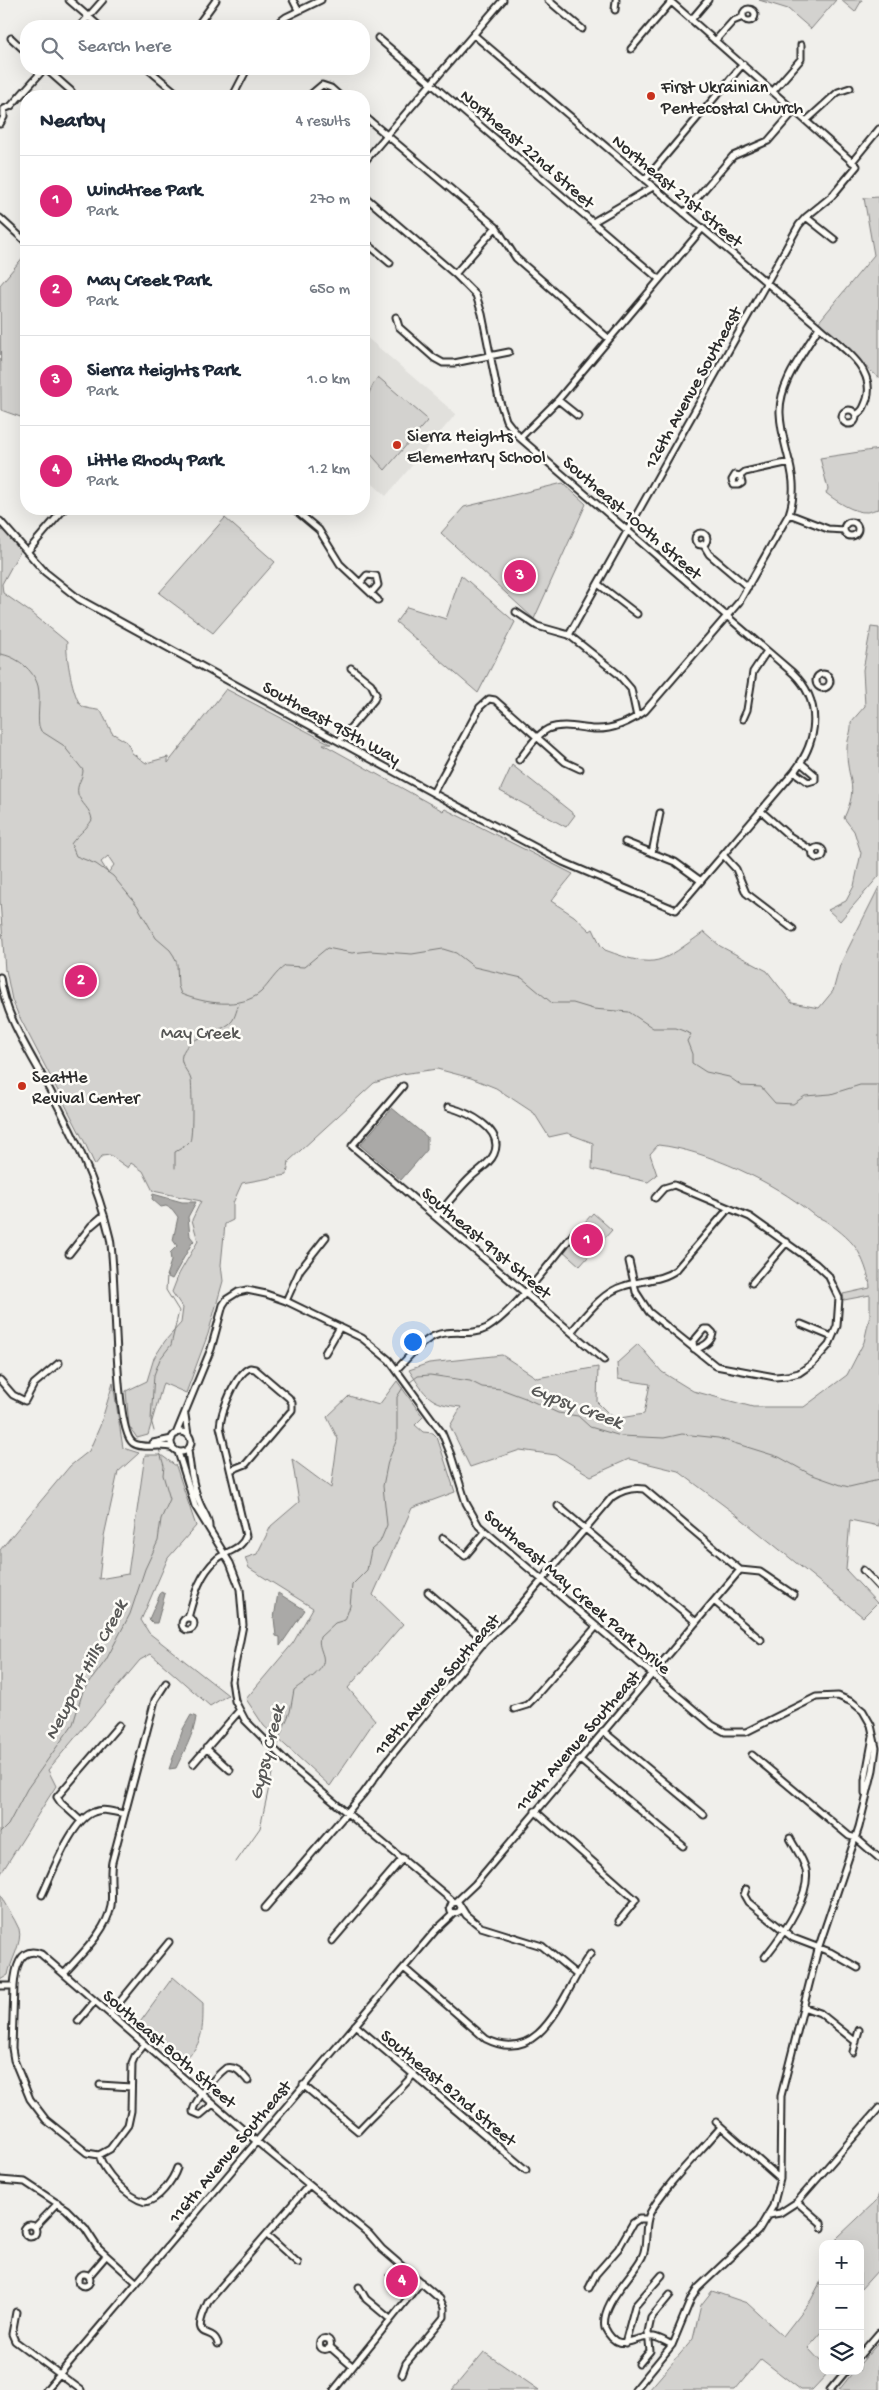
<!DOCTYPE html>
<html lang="en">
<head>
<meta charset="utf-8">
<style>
	body { margin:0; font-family:"Gochi Hand",sans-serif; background:#f2f2f3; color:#1f2937 }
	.controls { position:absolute; right:15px; bottom:15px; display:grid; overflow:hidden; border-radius:10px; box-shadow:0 5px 20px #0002 }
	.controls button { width:45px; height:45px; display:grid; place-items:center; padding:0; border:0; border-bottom:1px solid #e0e1e3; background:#fff; color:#1f2937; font:25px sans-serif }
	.you { position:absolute; left:412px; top:1341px; width:18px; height:18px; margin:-12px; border:4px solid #fff; border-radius:50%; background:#1a73e8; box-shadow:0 0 0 8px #1a73e833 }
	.badge { display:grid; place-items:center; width:32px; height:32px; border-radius:50%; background:#db2777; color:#fff; font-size:16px; font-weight:700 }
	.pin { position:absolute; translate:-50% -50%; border:2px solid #fff; box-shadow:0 1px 5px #0006 }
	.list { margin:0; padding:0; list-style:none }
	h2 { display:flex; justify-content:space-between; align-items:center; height:65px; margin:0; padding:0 20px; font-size:21px }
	h2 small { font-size:16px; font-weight:400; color:#747a83 }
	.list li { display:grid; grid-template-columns:32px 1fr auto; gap:15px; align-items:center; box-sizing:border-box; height:90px; padding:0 20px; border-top:1px solid #e0e1e3 }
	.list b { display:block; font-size:19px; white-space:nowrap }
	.list p { margin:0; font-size:16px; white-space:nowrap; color:#747a83 }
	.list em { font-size:16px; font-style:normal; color:#747a83 }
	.icon { flex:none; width:28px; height:28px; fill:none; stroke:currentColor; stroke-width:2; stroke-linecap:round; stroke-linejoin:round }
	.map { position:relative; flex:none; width:879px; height:2390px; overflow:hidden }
	.search { position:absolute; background:#fff; box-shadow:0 5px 20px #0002; left:20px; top:20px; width:350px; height:55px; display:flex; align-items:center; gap:12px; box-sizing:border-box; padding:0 18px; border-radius:20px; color:#747a83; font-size:19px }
	.panel { position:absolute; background:#fff; box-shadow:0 5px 20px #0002; left:20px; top:90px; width:350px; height:425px; border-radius:20px }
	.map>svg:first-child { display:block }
	.built { fill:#e1e0dc }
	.green { fill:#d3d2cf; stroke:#7f7e7d; fill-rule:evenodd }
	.water { fill:#aaa9a7; stroke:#777775 }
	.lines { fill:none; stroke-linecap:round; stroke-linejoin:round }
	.stream { stroke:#777775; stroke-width:1 }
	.minor-casing { stroke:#2b2b2b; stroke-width:9 }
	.minor { stroke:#fdfcf7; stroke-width:5 }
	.poi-dot { fill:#c8321e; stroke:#fdfcf7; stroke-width:2 }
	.labels { text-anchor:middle; stroke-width:5; stroke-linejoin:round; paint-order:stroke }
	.poi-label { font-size:18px; fill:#2b2b2b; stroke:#fdfcf7; text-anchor:start }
	.street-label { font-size:18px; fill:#2b2b2b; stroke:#fdfcf7 }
	.park-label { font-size:18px; fill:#555554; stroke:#fdfcf7 }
	.water-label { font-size:19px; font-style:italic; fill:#575756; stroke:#fdfcf7 }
</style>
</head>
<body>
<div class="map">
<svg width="879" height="2390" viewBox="0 0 879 2390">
	<rect width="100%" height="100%" fill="#f0efeb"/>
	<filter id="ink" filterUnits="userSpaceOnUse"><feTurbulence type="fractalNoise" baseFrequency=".02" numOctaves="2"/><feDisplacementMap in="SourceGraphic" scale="10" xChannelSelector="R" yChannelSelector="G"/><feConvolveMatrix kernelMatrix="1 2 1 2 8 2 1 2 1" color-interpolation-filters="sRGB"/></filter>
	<g filter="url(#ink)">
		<!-- built -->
		<path class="built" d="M 364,335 L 456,414 L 386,496 L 364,476 Z"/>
		<!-- green -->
		<path class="green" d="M 759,0 L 836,0 L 811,29 L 788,9 Z
			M 841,0 L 862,0 L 855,12 Z
			M 879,197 L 879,378 L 817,324 L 874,255 L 864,198 Z
			M 24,256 L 26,258 L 26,317 L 22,343 L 26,347 L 26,419 L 1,410 L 0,285 Z
			M 378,377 L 426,418 L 427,421 L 385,470 C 377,461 368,453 364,441 C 358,422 366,393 378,377 Z
			M 879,449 L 879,509 C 875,509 870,512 867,512 C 854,513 836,501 826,493 L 828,489 L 820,458 Z
			M 563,483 L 586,504 L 534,619 L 441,533 L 464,507 Z
			M 225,518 L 275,562 L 213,633 L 159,593 Z
			M 0,521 L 20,551 L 2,584 L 3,593 L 33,614 L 67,642 C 65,652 73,700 82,706 C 86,709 95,709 101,711 L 112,733 L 127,742 L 132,753 L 146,763 L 168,757 L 168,763 L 226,689 L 331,744 L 323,744 L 443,811 L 445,809 L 573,874 L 551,901 L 574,916 L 590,931 L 593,929 L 601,946 L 605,950 C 658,970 660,963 704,932 L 720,946 L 767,971 L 792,1003 L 819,1008 L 833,991 L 840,965 L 879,887 L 879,1526 L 850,1520 L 846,1570 L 877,1603 L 863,1617 L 738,1516 L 678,1471 L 629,1459 L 591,1476 L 556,1455 L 520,1450 L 470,1467 L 450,1426 L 461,1407 C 429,1404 426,1396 409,1370 L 429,1363 L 502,1355 L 537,1378 L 598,1367 L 597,1402 L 614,1419 L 644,1414 L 650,1384 L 618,1379 L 617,1363 L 638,1344 L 662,1372 L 693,1391 L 753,1407 L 804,1407 L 847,1375 L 864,1342 L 870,1315 L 870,1295 L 844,1300 L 843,1294 L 870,1288 C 870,1277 862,1256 856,1248 C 849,1238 835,1227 824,1220 C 820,1218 814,1216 811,1213 C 774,1182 706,1150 658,1145 L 650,1154 L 657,1175 L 648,1182 L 592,1169 L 593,1143 L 567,1133 L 549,1137 L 534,1113 L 496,1088 L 471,1078 L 437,1069 L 402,1074 L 374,1083 L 289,1161 L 287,1175 L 242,1183 L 233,1203 L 233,1220 L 225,1224 L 221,1265 L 223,1281 L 208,1334 L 186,1393 L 163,1383 L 148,1435 L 137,1438 L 129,1426 L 126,1391 L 147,1381 L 154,1358 L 165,1341 L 181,1323 L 183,1308 L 172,1292 L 179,1274 L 198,1241 L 192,1220 L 201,1201 L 153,1191 L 143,1171 L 131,1163 L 128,1168 L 110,1155 L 102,1156 L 95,1165 L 84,1141 L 18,1014 L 12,1000 L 6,970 L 5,971 L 0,900 ZM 108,856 L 114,865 L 108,873 L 101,862 Z
			M 461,575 L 515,622 L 478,693 L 396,622 L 407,607 L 446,619 Z
			M 871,627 L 879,628 L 879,876 L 840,921 L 828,910 L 846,901 L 854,886 L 861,853 L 854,831 L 844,818 C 860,784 846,780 847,749 C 847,739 852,732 851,722 L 865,706 L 863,670 Z
			M 512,765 L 575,815 L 566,827 L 500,791 Z
			M 593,1213 L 612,1230 L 580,1266 L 561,1249 Z
			M 397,1381 L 423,1417 L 415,1425 L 423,1432 L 433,1433 L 437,1437 L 455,1492 L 412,1508 L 373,1595 L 403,1624 L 348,1688 L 375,1720 L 330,1786 L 264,1726 L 246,1699 L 293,1643 L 313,1608 L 249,1568 L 245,1558 L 257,1554 L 271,1526 L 299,1502 L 292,1459 L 331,1488 L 338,1439 L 327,1417 L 349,1396 L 379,1405 Z
			M 113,1383 L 123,1448 L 139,1453 L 118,1472 L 104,1536 L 99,1579 L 128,1574 L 145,1455 L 161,1455 L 176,1466 L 196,1526 L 168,1558 L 141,1620 L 149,1633 L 228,1695 L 210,1706 L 151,1654 L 140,1660 L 48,1770 L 56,1786 L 0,1875 L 0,1550 L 70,1466 L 89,1451 L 100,1426 Z
			M 0,1894 C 5,1906 14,1917 19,1929 C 23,1942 10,1962 8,1975 L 0,1980 Z
			M 173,1977 L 203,2003 C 203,2027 204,2048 180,2062 L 138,2025 Z
			M 879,2194 L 879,2269 L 860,2290 L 860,2244 L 837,2244 L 837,2238 L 876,2201 Z
			M 399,2268 L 413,2280 L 413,2285 L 406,2293 L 385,2275 Z
			M 823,2277 L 823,2331 L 808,2348 L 823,2364 L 823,2371 L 830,2371 L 812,2390 L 801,2390 L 761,2359 L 735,2390 L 649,2390 L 693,2339 L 701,2305 L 712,2291 L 747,2303 L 783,2336 L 811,2300 Z
			M 879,2342 L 879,2390 L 839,2390 L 854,2371 L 860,2371 L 860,2364 Z
			M 484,2352 L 539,2390 L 452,2390 Z"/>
		<!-- water -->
		<path class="water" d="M 392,1108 L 427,1137 L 427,1150 L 401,1180 L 360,1145 Z
			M 153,1194 L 182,1202 L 196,1202 L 188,1217 L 190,1236 L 194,1241 L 192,1243 L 172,1279 L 166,1276 L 171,1261 L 170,1253 L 177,1246 L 173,1240 L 178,1217 L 172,1209 L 166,1206 L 161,1207 L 152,1199 Z
			M 161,1592 L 165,1594 L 157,1623 L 153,1623 L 149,1619 Z
			M 278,1593 L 305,1610 L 280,1646 L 280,1637 L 276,1636 L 274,1618 Z
			M 191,1715 L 196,1717 C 194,1734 183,1753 176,1768 L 169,1769 L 183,1729 Z"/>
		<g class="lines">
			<!-- stream -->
			<path class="stream" d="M 0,654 C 16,656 34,670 38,686 C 41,699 37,713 39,726 L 41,731 L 63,745 L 83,770 C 83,779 76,784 78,794 C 81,804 91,809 92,820 C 86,830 77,835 71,844 L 76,856 L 96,864 L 113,876 L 137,905 L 156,938 L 170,950 L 174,956 L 177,964 L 178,986 L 181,994 C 203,1003 241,1010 261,992 C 270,983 275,973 285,966 L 304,967 L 327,948 L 352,953 L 370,951 L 412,954 L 443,949 L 456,953 L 474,967 L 522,978 L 552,1003 L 573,1003 L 593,1009 L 629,1012 L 653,1028 L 676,1028 L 691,1034 L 687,1041 L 692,1054 L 692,1063 L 706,1072 L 729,1077 L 742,1086 L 761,1087 L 775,1103 L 793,1104 L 805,1096 L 831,1094 L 860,1085 L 879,1085
				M 175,1168 L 175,1152 C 180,1149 186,1146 190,1141 C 193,1136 192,1086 191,1080 C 189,1072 179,1064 182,1055 C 188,1036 214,1035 229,1024 C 235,1020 236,1011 239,1004
				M 410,1382 L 418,1376 L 430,1375 L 470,1381 L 482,1387 L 501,1389 L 525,1398 L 558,1413 L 578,1416 L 590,1427 L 621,1436 L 664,1438 L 682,1434 L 718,1438 L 779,1457 L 810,1474 L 841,1485 L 849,1487 L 879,1480
				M 154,1431 L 151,1420 L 154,1375 L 160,1359 L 171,1345 L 179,1311 L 166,1290 L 167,1275
				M 277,1749 L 280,1736 L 290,1712 L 294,1690 C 304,1681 327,1672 323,1656 C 321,1649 318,1644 320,1637 L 335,1623 L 345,1620 L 350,1606 L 352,1585 L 367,1570 L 371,1550 L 380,1542 L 387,1525 L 383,1486 L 388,1461 L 397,1439 L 397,1397 L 404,1386
				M 0,1833 L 8,1825 L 27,1789 L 73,1724 L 83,1691 L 106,1660 L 130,1614 L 145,1569 L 158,1541 L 161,1519 L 170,1499 L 163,1475 L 164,1466 L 159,1449
				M 236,1862 L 260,1828 L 276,1755"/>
			<defs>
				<path id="minor" d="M 69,0 L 99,26
					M 293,0 L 298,10
					M 548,0 L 582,29
					M743 15a6 6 0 1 1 12 0a6 6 0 1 1-12 0Z
					M 615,10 L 616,0
					M 691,20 L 708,0
					M 80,26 L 103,0
					M 197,26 L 216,0
					M 274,26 L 286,17 L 321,0
					M 474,35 L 819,327 C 840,346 876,368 867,399 C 864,407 863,411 856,415
					M 11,38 L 26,52
					M 378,38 L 659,279
					M 715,41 L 733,21 L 743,17
					M 631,49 L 671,2
					M 46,69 L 71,91 L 74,96
					M 148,69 L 180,96
					M 774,90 L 801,59 L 801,45
					M 233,96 L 247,69
					M 309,96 L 322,85 L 331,88 L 340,96
					M 364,116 L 496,227 L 516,258 L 608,338
					M 806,121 L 838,92 L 850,88
					M 0,124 L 4,117 L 4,109 L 11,106 L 44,69
					M 364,162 L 503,0
					M 852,162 L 879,129
					M 645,180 L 743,64
					M 684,213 L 733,156 L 768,141 L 795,110
					M 806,217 L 835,240
					M 0,218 L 25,241
					M 593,222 L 653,187
					M 364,241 L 390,263
					M 455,274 L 496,227
					M 396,317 L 399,327 L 434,358 L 443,363 L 454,363 L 509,352
					M 558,400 L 578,416
					M842 417a7 7 0 1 1 14 0a7 7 0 1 1-14 0Z
					M 520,438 L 558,400 L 702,229
					M 740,476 L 742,483 L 739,485 L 734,485 L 732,480 L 735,475 L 740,476 L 745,472 L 790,462
					M 294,509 L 319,530 L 340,564 L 378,600
					M 789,514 L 828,529 L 844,530
					M 0,521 L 45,572 L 79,599 L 433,793 L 563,862 L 676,910 L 794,772 C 818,741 823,702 793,673 L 520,438 L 506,420 L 499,399 L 482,314 L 476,295 L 455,274 L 364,196
					M844 529a7 7 0 1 1 14 0a7 7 0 1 1-14 0Z
					M695 539a6 6 0 1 1 12 0a6 6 0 1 1-12 0Z
					M 703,544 L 709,554 L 748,587
					M 27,552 L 64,509
					M 360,583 L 367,575 L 376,576 L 378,585 L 371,593
					M 598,584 L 637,614
					M 516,612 L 537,626 L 569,635 L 618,674 L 631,689 L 637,717
					M 569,635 L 799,225 L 806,217 L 832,196 L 857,166 L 669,0
					M816 681a7 7 0 1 1 14 0a7 7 0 1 1-14 0Z
					M 743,719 L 747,710 L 753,672 L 767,651
					M 339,741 L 374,700 L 376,694 L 371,684 L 351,668
					M 519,760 C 527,750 536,735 548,729 C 563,723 579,728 594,729 C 613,730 630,722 645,711 L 739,602 L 789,514 C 802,476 781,450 780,413 C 779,382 804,353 819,327
					M 794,772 L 808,782 L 815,780 L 815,775 L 801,763
					M 433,793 L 480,707 L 489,699 L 495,700 L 565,762 L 580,769
					M 761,811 L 788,835 L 813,851
					M 625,842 L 675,862 L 701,881
					M812.5 853a5.5 5.5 0 1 1 11 0a5.5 5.5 0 1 1-11 0Z
					M 652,853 L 660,813
					M 723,855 L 736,869 L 746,893 L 793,929
					M 0,977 C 5,1015 27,1048 45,1081 C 72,1132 97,1181 110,1238 C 117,1271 113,1429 133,1443 C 143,1450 161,1443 173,1448
					M 403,1086 L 352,1146 L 604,1360
					M 436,1217 C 447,1204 458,1190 469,1179 C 477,1171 490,1164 494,1154 C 505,1129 467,1112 448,1107
					M 69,1254 L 91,1226 L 104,1215
					M 629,1261 L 636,1292 L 649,1312 L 716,1366 L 775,1377 L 787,1376 L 799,1373 L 812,1364 L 829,1345 L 837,1326 L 839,1298 L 828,1275 L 816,1264 L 750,1217 L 674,1185 L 664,1188 L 655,1198
					M 752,1283 L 787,1242
					M 286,1301 L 300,1270 L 326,1237
					M 801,1324 L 832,1337
					M 704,1329 L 709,1329 L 713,1333 C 712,1342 702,1348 694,1349 L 693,1342 Z
					M 571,1332 C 585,1316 602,1292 624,1286 C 641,1280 661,1281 676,1270 L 729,1208
					M 325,1353 L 340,1327
					M 397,1369 C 410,1356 425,1335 445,1333 C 459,1331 474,1335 487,1328 C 513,1313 555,1257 575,1232
					M 0,1380 L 13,1395 L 25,1401 L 34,1384 L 59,1363
					M 185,1415 L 188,1435
					M171 1442a10 10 0 1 1 20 0a10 10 0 1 1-20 0Z
					M 176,1434 L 211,1349 L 223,1305 L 227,1299 L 238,1292 L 247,1290 L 266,1294 L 286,1301 L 362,1338 L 389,1360 L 442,1433 L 451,1455 L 466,1503 L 479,1526 L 712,1725 L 725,1732 L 746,1732 L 816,1697 L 838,1696 L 852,1702 L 863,1711 L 871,1725 L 876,1748 L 873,1770 L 859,1827 L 818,1949 L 781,2096 L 780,2179 L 773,2206 L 758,2231 L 698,2288 L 691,2299 L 672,2345 L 635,2390
					M 153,1443 L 172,1439
					M 188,1450 C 190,1468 193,1489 201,1506 C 204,1513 210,1520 209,1528
					M 178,1452 L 195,1506 L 230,1563 L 240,1589 L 243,1625 L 232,1681 L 235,1701 L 245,1720 L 293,1768 L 454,1902
					M 558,1506 L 696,1622
					M 443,1538 L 465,1556 L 485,1532
					M 740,1570 L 760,1572 L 794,1595
					M 863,1570 L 879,1587
					M 428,1592 L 485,1641
					M 714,1601 L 761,1640
					M182 1624a6 6 0 1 1 12 0a6 6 0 1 1-12 0Z
					M 188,1618 C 194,1596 199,1575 217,1559 C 228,1550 241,1550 246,1536 L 220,1427 C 221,1412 236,1373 250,1368 L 255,1369 L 289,1398 L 292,1403 L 292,1410 L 246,1464 L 231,1470
					M 514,1709 L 527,1705 L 533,1699 L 596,1627
					M 603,1731 L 704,1815
					M 206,1748 L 230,1770
					M 752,1755 L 849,1836 L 856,1838 L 879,1858
					M 579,1759 L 683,1846
					M 193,1764 L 239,1711
					M 865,1793 L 865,1780 L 873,1737
					M 535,1811 L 636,1900 L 619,1921
					M 81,1821 L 61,1803 L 57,1797 L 119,1725
					M 746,1889 L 744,1895 L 748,1902 L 793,1938 L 830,1952 L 858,1968
					M 42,1895 C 52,1874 72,1819 94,1812 C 104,1808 114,1812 124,1814
					M 456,1902 L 475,1884 L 740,1570
					M 461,1907 L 460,1911 L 456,1913 L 451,1912 L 450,1908 L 452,1903 L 458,1902 L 466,1915 L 481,1927 L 542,1946 L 577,1975
					M 265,1908 L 363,1794 L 384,1765 L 485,1641 L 510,1618 L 612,1497 C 622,1490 632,1487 644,1489 L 740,1570
					M 332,1941 L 403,1858
					M 765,1957 C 780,1938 811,1896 806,1870 C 803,1858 795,1848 790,1838
					M 404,1968 L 486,2039 C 545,2069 565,1985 591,1953
					M 64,1974 C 81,1954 106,1932 111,1906 C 113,1891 109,1877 112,1862 L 155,1700 L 166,1683
					M 0,1986 L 14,1986 C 15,1971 19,1945 41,1954 L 256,2141 L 369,2234 L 382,2249 L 440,2299 L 444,2308 L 444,2317 L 406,2363 L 402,2374
					M 14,1986 L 12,2048 L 14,2060 L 30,2099 L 46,2120 L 87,2153 L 99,2155 L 110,2149 L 128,2125 L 131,2111 L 132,2063 L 135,2056 L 144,2045
					M 803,2007 L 820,2013 L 856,2042
					M 110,2014 L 169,1942
					M 78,2021 L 95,2001
					M 355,2025 L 526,2170
					M 853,2052 L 859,2030
					M 100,2085 L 131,2087
					M 303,2085 L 358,2131 C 376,2111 396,2095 414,2074
					M 213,2104 L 200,2115 L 193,2112 C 193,2101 217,2075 226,2068 C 236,2065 242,2074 248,2081
					M 716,2122 L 780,2179
					M 99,2155 C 104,2172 126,2197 145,2202 C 158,2201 173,2180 177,2168
					M 0,2180 L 25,2182 L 66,2209 L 85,2228 L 98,2248 L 136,2282
					M 797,2202 L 821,2223 L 822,2228
					M 769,2215 L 780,2213 L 797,2202 L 879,2108
					M24 2231a6 6 0 1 1 12 0a6 6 0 1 1-12 0Z
					M 35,2227 L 58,2203
					M 267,2235 L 298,2263
					M78 2280a6 6 0 1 1 12 0a6 6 0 1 1-12 0Z
					M 89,2276 L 106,2256
					M 359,2287 L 366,2299 L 390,2319
					M 589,2288 L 596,2274 L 618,2249 L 633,2223 L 639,2219 L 647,2219
					M 16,2312 L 12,2334 L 15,2341 L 81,2390
					M319.5 2344a5.5 5.5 0 1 1 11 0a5.5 5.5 0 1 1-11 0Z
					M 625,2343 L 635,2306 L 662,2275
					M 218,2344 C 213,2324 188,2345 208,2302 L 309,2185
					M 672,2345 C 666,2342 660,2338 654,2337 C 633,2335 619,2356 605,2328 C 600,2304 632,2277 642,2257 C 649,2244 643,2227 650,2213 C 664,2186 701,2151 721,2127
					M 330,2347 L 352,2366
					M 860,2355 L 879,2333
					M 639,2364 L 650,2351 L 648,2332 L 651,2318 L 670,2295
					M 46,2390 L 435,1931 L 454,1913
					M 334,2390 L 421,2282
					M 830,2390 L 846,2371"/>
			</defs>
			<!-- minor casing -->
			<use href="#minor" class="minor-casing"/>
			<!-- minor -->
			<use href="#minor" class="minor"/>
		</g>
	</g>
	<!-- markers -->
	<g class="poi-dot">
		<circle cx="651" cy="96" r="5"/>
		<circle cx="397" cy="445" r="5"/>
		<circle cx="22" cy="1086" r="5"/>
	</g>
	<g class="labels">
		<!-- poi labels -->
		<g class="poi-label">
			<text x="661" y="92">First Ukrainian<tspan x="661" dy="21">Pentecostal Church</tspan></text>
			<text x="407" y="441">Sierra Heights<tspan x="407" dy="21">Elementary School</tspan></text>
			<text x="32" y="1082">Seattle<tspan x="32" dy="21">Revival Center</tspan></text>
		</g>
		<!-- street labels -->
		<g class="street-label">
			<text transform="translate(528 148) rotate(41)" y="6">Northeast 22nd Street</text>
			<text transform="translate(678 190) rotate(40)" y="6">Northeast 21st Street</text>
			<text transform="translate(692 387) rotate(-61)" y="6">126th Avenue Southeast</text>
			<text transform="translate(633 517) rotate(41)" y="6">Southeast 100th Street</text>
			<text transform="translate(332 722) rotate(29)" y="6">Southeast 95th Way</text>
			<text transform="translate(487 1242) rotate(40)" y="6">Southeast 91st Street</text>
			<text transform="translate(578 1591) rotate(41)" y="6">Southeast May Creek Park Drive</text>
			<text transform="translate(436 1684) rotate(-49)" y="6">118th Avenue Southeast</text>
			<text transform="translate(577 1740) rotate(-49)" y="6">116th Avenue Southeast</text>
			<text transform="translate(170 2048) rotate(41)" y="6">Southeast 80th Street</text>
			<text transform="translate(449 2087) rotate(40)" y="6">Southeast 82nd Street</text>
			<text transform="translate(229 2151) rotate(-50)" y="6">116th Avenue Southeast</text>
		</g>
		<!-- park labels -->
		<g class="park-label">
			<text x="200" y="1038">May Creek</text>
		</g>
		<!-- water labels -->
		<g class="water-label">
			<text transform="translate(577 1404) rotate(21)" y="7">Gypsy Creek</text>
			<text transform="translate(84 1669) rotate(-62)" y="7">Newport Hills Creek</text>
			<text transform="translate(265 1752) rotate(-76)" y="7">Gypsy Creek</text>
		</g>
	</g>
</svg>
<div class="controls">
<button>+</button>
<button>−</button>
<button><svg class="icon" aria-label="layers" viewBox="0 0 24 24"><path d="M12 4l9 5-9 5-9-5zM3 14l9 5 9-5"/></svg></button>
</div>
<div class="you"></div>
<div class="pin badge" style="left:587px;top:1240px">1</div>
<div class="pin badge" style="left:81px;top:981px">2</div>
<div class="pin badge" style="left:520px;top:576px">3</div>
<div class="pin badge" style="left:402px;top:2281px">4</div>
<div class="search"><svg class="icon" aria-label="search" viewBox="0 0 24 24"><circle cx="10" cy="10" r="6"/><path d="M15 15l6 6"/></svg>Search here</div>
<section class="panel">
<h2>Nearby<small>4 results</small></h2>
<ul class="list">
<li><span class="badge">1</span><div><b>Windtree Park</b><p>Park</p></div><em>270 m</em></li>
<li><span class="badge">2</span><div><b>May Creek Park</b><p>Park</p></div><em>650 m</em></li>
<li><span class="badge">3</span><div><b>Sierra Heights Park</b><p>Park</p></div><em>1.0 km</em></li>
<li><span class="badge">4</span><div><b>Little Rhody Park</b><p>Park</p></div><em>1.2 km</em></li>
</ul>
</section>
</div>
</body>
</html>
